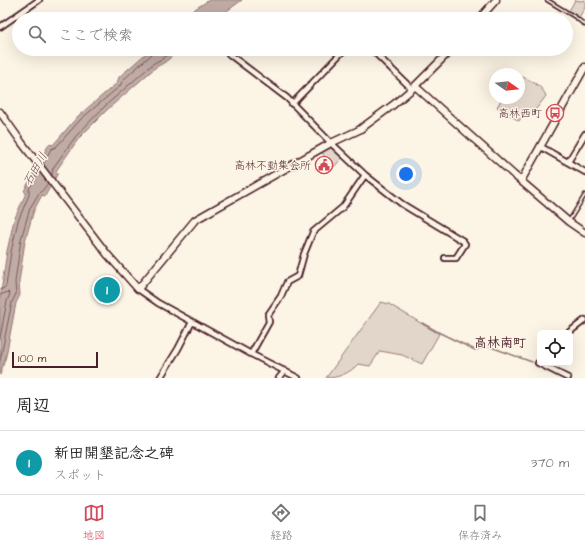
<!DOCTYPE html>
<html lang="ja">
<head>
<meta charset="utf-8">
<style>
	body { margin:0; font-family:"Architects Daughter","Klee One",sans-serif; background:#f2f2f2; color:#222 }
	.controls { position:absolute; right:12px; bottom:12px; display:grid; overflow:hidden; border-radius:6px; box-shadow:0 4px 16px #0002 }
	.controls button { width:36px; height:36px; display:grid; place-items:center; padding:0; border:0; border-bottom:1px solid #e0e0e0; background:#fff; color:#222; font:20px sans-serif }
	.compass { position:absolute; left:489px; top:68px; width:36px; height:36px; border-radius:50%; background:#fff; box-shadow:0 4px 16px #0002; rotate:104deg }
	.scale { position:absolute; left:12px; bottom:10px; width:86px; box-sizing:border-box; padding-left:4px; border:2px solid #4a1f2b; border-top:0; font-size:11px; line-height:14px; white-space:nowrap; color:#4a1f2b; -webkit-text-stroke:3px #fcf5e5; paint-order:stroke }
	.you { position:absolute; left:406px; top:174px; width:14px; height:14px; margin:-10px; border:3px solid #fff; border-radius:50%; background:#1a73e8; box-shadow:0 0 0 6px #1a73e833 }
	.badge { display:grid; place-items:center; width:26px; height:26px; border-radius:50%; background:#d1495b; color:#fff; font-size:13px; font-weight:700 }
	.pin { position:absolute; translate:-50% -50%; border:2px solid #fff; box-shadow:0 1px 4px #0006 }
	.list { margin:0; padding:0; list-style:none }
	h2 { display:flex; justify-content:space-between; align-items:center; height:52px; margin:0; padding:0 16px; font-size:17px }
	h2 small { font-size:13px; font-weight:400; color:#767676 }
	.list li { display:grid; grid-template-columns:26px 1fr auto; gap:12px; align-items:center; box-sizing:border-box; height:64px; padding:0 16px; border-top:1px solid #e0e0e0 }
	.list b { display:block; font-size:15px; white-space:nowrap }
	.list p { margin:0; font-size:13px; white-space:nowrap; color:#767676 }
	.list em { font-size:13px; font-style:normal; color:#767676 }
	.icon { flex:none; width:22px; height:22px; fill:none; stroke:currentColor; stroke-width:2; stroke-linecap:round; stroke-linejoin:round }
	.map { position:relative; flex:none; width:585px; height:378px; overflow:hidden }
	.search { position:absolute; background:#fff; box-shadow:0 4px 16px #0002; left:12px; right:12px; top:12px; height:44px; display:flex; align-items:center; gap:10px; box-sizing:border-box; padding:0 14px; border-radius:22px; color:#767676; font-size:15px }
	.sheet { height:116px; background:#fff }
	nav { display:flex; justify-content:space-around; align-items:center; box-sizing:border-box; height:56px; border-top:1px solid #e0e0e0; background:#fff; font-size:11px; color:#767676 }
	nav a { display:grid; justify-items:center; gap:2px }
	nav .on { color:#d1495b }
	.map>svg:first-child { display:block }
	.green { fill:#e2d5ca; stroke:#967a7a }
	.water { fill:#c0aca5; stroke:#917474 }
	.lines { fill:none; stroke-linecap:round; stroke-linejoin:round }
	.shore { stroke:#79575c; stroke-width:1 }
	.stream { stroke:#917474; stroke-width:1.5 }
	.lane-casing { stroke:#4a1f2b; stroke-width:5 }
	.street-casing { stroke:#4a1f2b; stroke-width:8 }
	.secondary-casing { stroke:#4a1f2b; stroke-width:9 }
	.lane { stroke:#fcf5e5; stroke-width:2 }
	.street { stroke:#fcf5e5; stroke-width:4.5 }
	.secondary { stroke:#fcf5e5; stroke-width:6 }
	.labels { text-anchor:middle; stroke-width:3; stroke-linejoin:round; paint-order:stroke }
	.poi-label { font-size:11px; fill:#4a1f2b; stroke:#fcf5e5; text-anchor:end }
	.water-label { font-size:12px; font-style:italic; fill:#6d4950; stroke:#fcf5e5 }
	.quarter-label { font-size:13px; font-weight:bold; fill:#4a1f2b; stroke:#fcf5e5 }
</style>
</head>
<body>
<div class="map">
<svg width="585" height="378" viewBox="0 0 585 378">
	<rect width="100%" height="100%" fill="#fcf5e5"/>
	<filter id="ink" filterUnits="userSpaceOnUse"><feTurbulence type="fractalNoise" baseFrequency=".025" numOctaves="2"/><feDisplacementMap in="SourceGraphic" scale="8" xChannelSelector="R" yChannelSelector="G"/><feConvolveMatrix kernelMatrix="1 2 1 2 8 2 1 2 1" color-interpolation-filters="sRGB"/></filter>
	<g filter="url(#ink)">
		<!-- green -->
		<path class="green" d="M 575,0 L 581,1 L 585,0 L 585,8 L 579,17 L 569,11 Z
			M 519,76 C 529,79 543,86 546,96 L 533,113 L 527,109 L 519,121 L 497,107 L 502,98 L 519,98 Z
			M 332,146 L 343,157 L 334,167 L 321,152 Z
			M 381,302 L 389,304 L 439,334 L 422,364 L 402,355 L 380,351 L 370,366 L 358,364 C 350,373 338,378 326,378 Z"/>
		<!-- water -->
		<path class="water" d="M 209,0 L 242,0 L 216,19 L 185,19 L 195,9 Z
			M 151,49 L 177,49 C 173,57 165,63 156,67 L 108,109 L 79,138 L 56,171 L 58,173 L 45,196 L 42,195 L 34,210 L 25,241 L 19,282 L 20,295 L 16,303 L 6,356 L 0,375 L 0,299 L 7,251 L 14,220 L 26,193 L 24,191 L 49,144 L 53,145 L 78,116 L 117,83 L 119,77 Z"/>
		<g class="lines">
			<!-- shore -->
			<path class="shore" d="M 43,164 L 51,149 L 56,147 L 81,119 L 120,86 L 123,80 L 152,54 L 153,49
				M 52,175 L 53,168 L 76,136 L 105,106 L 154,63 C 160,60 169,56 172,49
				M 0,289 L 3,289 L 6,286 L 11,252 L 18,221 L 29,195 L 29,189 L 39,171
				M 0,295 L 8,292 L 10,294 L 7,301 L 0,338
				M 0,361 L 12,302 L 16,294 L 15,282 L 21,239 L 30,208 L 39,193 L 43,190 L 48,183"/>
			<!-- stream -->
			<path class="stream" d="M 422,323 L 440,333 L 475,350 L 488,346 L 532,362"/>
			<defs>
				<path id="lane" d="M 547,0 L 575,17 L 585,25
					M 569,221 L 585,195"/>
				<path id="street" d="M 0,27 L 39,0
					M 371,49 L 412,89
					M 229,54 L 287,98 L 331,143 L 365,175 L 402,204 L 463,241 L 465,244 L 456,258 L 445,258
					M 292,104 L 345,49
					M 541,147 L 585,172
					M 568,162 L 585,134
					M 138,289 L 158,303 L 251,354 L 298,378
					M 568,333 L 585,320
					M 251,354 L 269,322 L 268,315 L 281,296 L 287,282 L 298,276 L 304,254 L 313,232 L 343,207 L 365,175
					M 540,361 L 538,363 L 568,378
					M 160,378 L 178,349 L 192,322
					M 279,378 L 285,371"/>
				<path id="secondary" d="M 479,19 L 496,0
					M 415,86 L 514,175 L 569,222 L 585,233
					M 0,112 L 22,143 L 107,254 L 138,289 L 195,220 L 331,143 L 359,130 L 393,105 L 412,89 L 452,49
					M 521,181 L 585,67"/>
			</defs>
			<!-- lane casing -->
			<use href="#lane" class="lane-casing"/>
			<!-- street casing -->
			<use href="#street" class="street-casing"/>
			<!-- secondary casing -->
			<use href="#secondary" class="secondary-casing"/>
			<!-- lane -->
			<use href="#lane" class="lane"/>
			<!-- street -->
			<use href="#street" class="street"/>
			<!-- secondary -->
			<use href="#secondary" class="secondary"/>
		</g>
	</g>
	<!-- icons -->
	<defs>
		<symbol id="bus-ring" viewBox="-11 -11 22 22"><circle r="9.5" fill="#fcf5e5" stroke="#d1495b" stroke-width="1.5"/><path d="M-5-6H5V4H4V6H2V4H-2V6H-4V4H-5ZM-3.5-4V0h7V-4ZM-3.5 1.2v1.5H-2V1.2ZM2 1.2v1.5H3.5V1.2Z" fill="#d1495b"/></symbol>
		<symbol id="civic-ring" viewBox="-11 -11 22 22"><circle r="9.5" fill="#fcf5e5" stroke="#d1495b" stroke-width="1.5"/><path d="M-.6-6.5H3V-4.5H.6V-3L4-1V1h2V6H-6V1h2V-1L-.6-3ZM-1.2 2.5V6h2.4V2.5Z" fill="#d1495b"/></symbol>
	</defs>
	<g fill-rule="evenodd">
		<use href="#bus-ring" x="545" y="103" width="20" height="20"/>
		<use href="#civic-ring" x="314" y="155" width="20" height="20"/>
	</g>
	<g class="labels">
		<!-- poi labels -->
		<g class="poi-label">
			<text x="542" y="117">高林西町</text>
			<text x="311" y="169">高林不動集会所</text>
		</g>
		<!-- water labels -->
		<g class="water-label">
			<text transform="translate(35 169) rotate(-60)" y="4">石田川</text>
		</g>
		<!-- quarter labels -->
		<g class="quarter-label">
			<text x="500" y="347">高林南町</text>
		</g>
	</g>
</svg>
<div class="controls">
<button><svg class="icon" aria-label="locate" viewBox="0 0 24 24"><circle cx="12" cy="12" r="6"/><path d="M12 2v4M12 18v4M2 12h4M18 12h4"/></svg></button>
</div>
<svg class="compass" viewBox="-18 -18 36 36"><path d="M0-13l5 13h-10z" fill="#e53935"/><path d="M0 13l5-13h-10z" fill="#767676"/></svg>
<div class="scale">100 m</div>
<div class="you"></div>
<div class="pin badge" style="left:107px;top:290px;background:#0f9aa8">1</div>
<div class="search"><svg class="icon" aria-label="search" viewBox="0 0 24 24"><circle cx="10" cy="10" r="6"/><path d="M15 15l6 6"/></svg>ここで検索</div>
</div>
<section class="sheet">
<h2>周辺<small></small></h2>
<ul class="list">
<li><span class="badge" style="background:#0f9aa8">1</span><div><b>新田開墾記念之碑</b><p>スポット</p></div><em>370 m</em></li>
</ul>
</section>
<nav>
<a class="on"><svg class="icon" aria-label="map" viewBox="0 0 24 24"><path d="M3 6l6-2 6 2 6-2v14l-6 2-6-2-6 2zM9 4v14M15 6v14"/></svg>地図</a>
<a><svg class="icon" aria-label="directions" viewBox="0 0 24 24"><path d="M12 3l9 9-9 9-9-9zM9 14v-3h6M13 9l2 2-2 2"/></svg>経路</a>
<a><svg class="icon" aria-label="saved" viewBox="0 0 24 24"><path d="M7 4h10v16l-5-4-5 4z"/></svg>保存済み</a>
</nav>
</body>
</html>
